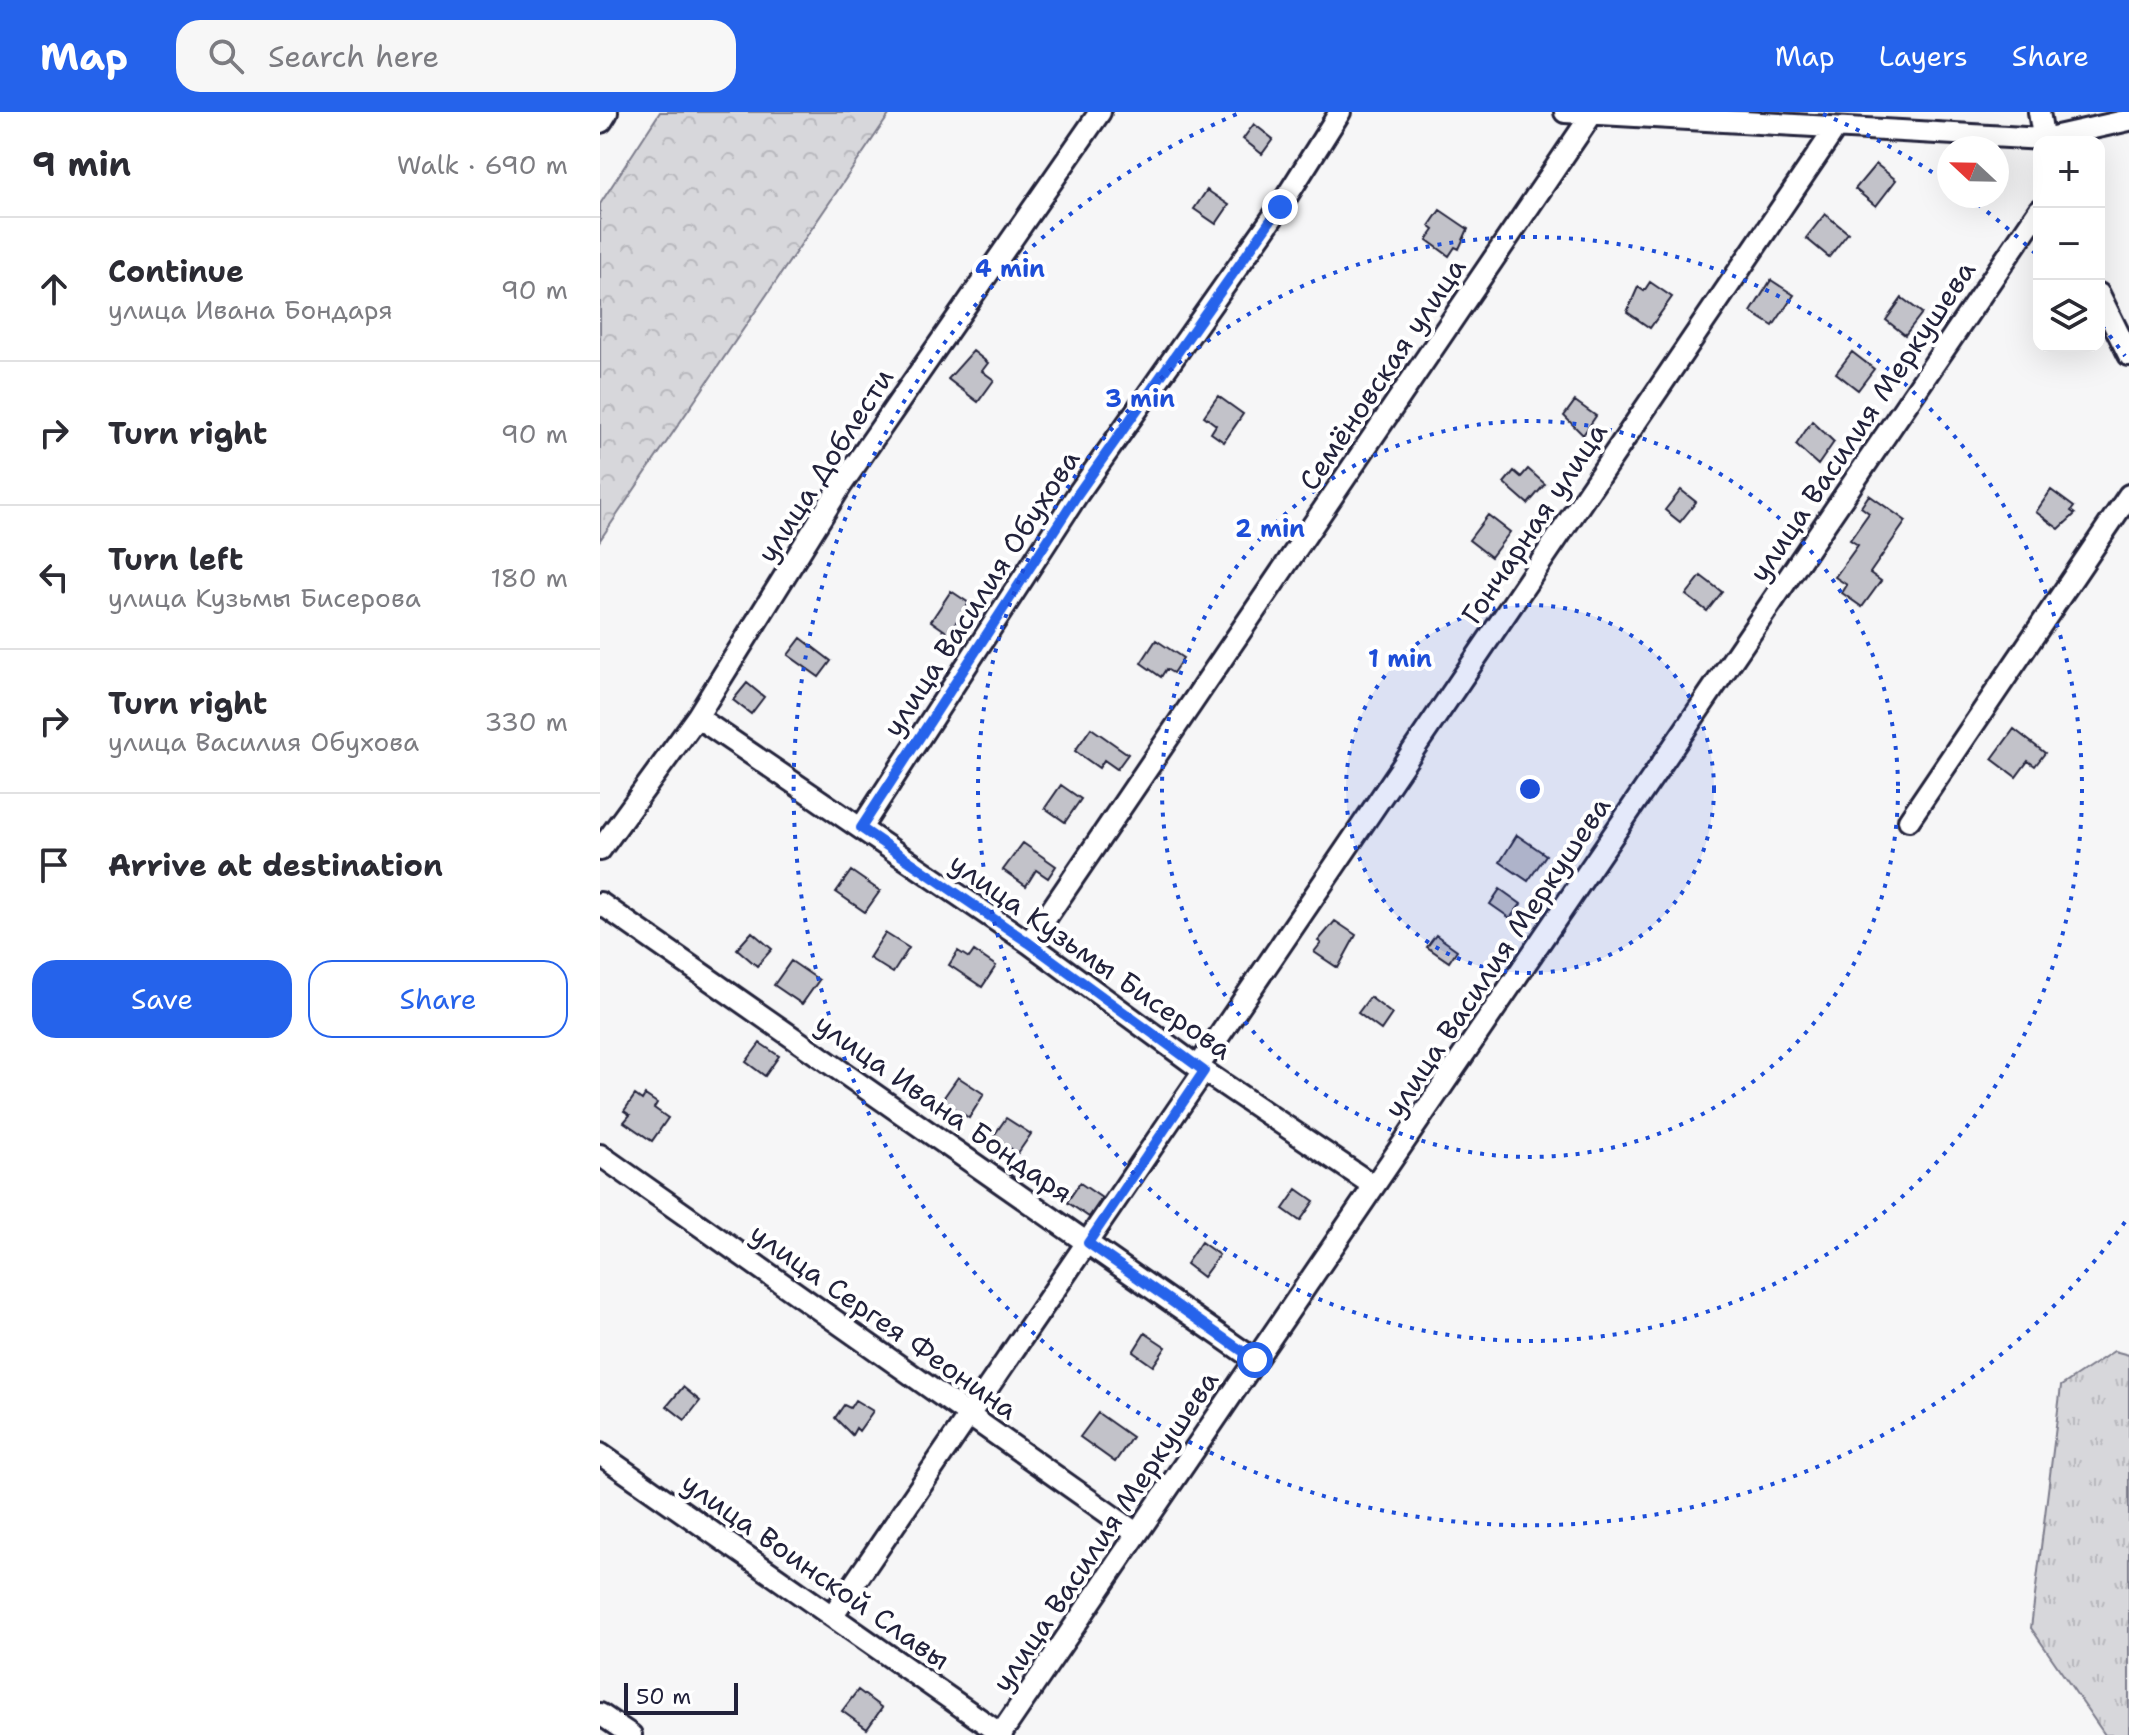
<!DOCTYPE html>
<html lang="en">
<head>
<meta charset="utf-8">
<style>
	body { margin:0; font-family:"Shantell Sans",sans-serif; background:#f7f7f7; color:#2b2b33 }
	.controls { position:absolute; right:24px; top:24px; display:grid; overflow:hidden; border-radius:16px; box-shadow:0 8px 32px #0002 }
	.controls button { width:72px; height:72px; display:grid; place-items:center; padding:0; border:0; border-bottom:2px solid #e1e1e2; background:#fff; color:#2b2b33; font:40px sans-serif }
	.compass { position:absolute; left:1337px; top:24px; width:72px; height:72px; border-radius:50%; background:#fff; box-shadow:0 8px 32px #0002; rotate:292deg }
	.scale { position:absolute; left:24px; bottom:20px; width:114px; box-sizing:border-box; padding-left:8px; border:4px solid #22223b; border-top:0; font-size:22px; line-height:28px; white-space:nowrap; color:#22223b; -webkit-text-stroke:6px #fff; paint-order:stroke }
	.stop { position:absolute; width:24px; height:24px; margin:-18px; border:6px solid #2563eb; border-radius:50%; background:#fff }
	.stop.end { background:#2563eb; border-color:#fff; box-shadow:0 2px 8px #0008 }
	.list { margin:0; padding:0; list-style:none }
	h2 { display:flex; justify-content:space-between; align-items:center; height:104px; margin:0; padding:0 32px; font-size:34px }
	h2 small { font-size:26px; font-weight:400; color:#7c7c81 }
	.list li { display:grid; grid-template-columns:52px 1fr auto; gap:24px; align-items:center; box-sizing:border-box; height:144px; padding:0 32px; border-top:2px solid #e1e1e2 }
	.list b { display:block; font-size:30px; white-space:nowrap }
	.list p { margin:0; font-size:26px; white-space:nowrap; color:#7c7c81 }
	.list em { font-size:26px; font-style:normal; color:#7c7c81 }
	.actions { display:flex; gap:16px; padding:24px 32px }
	.actions a { flex:1; padding:18px 0; border:2px solid #2563eb; border-radius:24px; text-align:center; font-size:28px; color:#2563eb }
	.actions .main { background:#2563eb; color:#fff }
	.icon { flex:none; width:44px; height:44px; fill:none; stroke:currentColor; stroke-width:2; stroke-linecap:round; stroke-linejoin:round }
	.map { position:relative; flex:none; width:1529px; height:1623px; overflow:hidden }
	header { display:flex; align-items:center; gap:48px; box-sizing:border-box; height:112px; padding:0 40px; background:#2563eb; color:#fff }
	header strong { font-size:38px }
	nav { display:flex; gap:44px; margin-inline-start:auto; font-size:28px }
	.search { width:560px; height:72px; background:#f7f7f7; display:flex; align-items:center; gap:20px; box-sizing:border-box; padding:0 28px; border-radius:24px; color:#7c7c81; font-size:30px }
	main { display:flex }
	aside { flex:1; background:#fff }
	.map>svg:first-child { display:block }
	.grass { fill:url(#grass-tufts); stroke:#7c7c8b; stroke-width:2 }
	.forest { fill:url(#forest-crowns); stroke:#7c7c8b; stroke-width:2 }
	.building { fill:#c2c2c9; stroke:#22223b; stroke-width:2 }
	.lines { fill:none; stroke-linecap:round; stroke-linejoin:round }
	.minor-casing { stroke:#22223b; stroke-width:26 }
	.major-casing { stroke:#22223b; stroke-width:30 }
	.minor { stroke:#fff; stroke-width:20 }
	.major { stroke:#fff; stroke-width:24 }
	.route { stroke:#2563eb; stroke-width:10 }
	.ring { fill:none; stroke:#1d4ed8; stroke-width:4; stroke-dasharray:4 8 }
	.labels { text-anchor:middle; stroke-width:8; stroke-linejoin:round; paint-order:stroke }
	.street-label { font-size:28px; fill:#22223b; stroke:#fff }
	.centre { fill:#1d4ed8; stroke:#fff; stroke-width:4 }
	.ring-label { font-size:24px; text-anchor:middle; font-weight:bold; fill:#1d4ed8; stroke:#fff; stroke-width:8; stroke-linejoin:round; paint-order:stroke }
</style>
</head>
<body>
<header>
<strong>Map</strong>
<div class="search"><svg class="icon" aria-label="search" viewBox="0 0 24 24"><circle cx="10" cy="10" r="6"/><path d="M15 15l6 6"/></svg>Search here</div>
<nav><a>Map</a><a>Layers</a><a>Share</a></nav>
</header>
<main>
<aside>
<h2>9 min<small>Walk · 690 m</small></h2>
<ul class="list">
<li><svg class="icon" aria-label="ahead" viewBox="0 0 24 24"><path d="M12 20V5M6 11l6-6 6 6"/></svg><div><b>Continue</b><p>улица Ивана Бондаря</p></div><em>90 m</em></li>
<li><svg class="icon" aria-label="right" viewBox="0 0 24 24"><path d="M7 20v-9h11M14 6l5 5-5 5"/></svg><div><b>Turn right</b></div><em>90 m</em></li>
<li><svg class="icon" aria-label="left" viewBox="0 0 24 24"><path d="M17 20v-9H6M10 6l-5 5 5 5"/></svg><div><b>Turn left</b><p>улица Кузьмы Бисерова</p></div><em>180 m</em></li>
<li><svg class="icon" aria-label="right" viewBox="0 0 24 24"><path d="M7 20v-9h11M14 6l5 5-5 5"/></svg><div><b>Turn right</b><p>улица Василия Обухова</p></div><em>330 m</em></li>
<li><svg class="icon" aria-label="arrive" viewBox="0 0 24 24"><path d="M6 21V4h12l-3 4 3 4H6"/></svg><div><b>Arrive at destination</b></div></li>
</ul>
<div class="actions"><a class="main">Save</a><a>Share</a></div>
</aside>
<div class="map">
<svg width="1529" height="1623" viewBox="0 0 1529 1623">
	<defs>
		<pattern id="grass-tufts" width="24" height="20" patternUnits="userSpaceOnUse" patternTransform="scale(2)"><rect width="24" height="20" fill="#d7d7db"/><path d="M3 7l-1-3M5 7V3M7 7l1-3M15 17l-1-3M17 17v-4M19 17l1-3" fill="none" stroke="#b8b8bd"/></pattern>
		<pattern id="forest-crowns" width="20" height="18" patternUnits="userSpaceOnUse" patternTransform="scale(2)"><rect width="20" height="18" fill="#d7d7db"/><path d="M2 6a3 3 0 1 1 6 0M12 15a3 3 0 1 1 6 0" fill="none" stroke="#b8b8bd"/></pattern>
	</defs>
	<rect width="100%" height="100%" fill="#f6f6f7"/>
	<filter id="ink" filterUnits="userSpaceOnUse"><feTurbulence type="fractalNoise" baseFrequency=".0125" numOctaves="2"/><feDisplacementMap in="SourceGraphic" scale="16" xChannelSelector="R" yChannelSelector="G"/><feConvolveMatrix kernelMatrix="1 2 1 2 8 2 1 2 1" color-interpolation-filters="sRGB"/></filter>
	<g filter="url(#ink)">
		<!-- grass -->
		<path class="grass" d="M 1514,1239 L 1529,1243 L 1529,1623 L 1505,1623 L 1431,1516 L 1461,1274 Z"/>
		<!-- forest -->
		<path class="forest" d="M 60,0 L 291,0 L 0,428 L 0,92 Z"/>
		<!-- building -->
		<path class="building" d="M 654,12 L 673,27 L 662,42 L 643,27 Z
			M 1276,52 L 1296,68 L 1276,94 L 1255,77 Z
			M 607,78 L 629,93 L 616,112 L 594,97 Z
			M 840,98 L 868,117 L 859,137 L 855,135 L 849,144 L 827,128 L 834,118 L 829,114 Z
			M 1225,102 L 1248,121 L 1229,145 L 1206,126 Z
			M 1171,168 L 1194,183 L 1173,214 L 1151,200 Z
			M 1050,170 L 1072,185 L 1050,216 L 1027,200 L 1038,175 L 1044,179 Z
			M 1302,186 L 1322,201 L 1305,223 L 1286,208 Z
			M 373,239 L 388,251 L 382,259 L 394,268 L 378,290 L 348,267 Z
			M 1252,240 L 1274,257 L 1258,278 L 1236,261 Z
			M 618,284 L 643,302 L 624,330 L 611,321 L 616,313 L 604,304 Z
			M 975,289 L 996,304 L 983,323 L 964,304 Z
			M 1212,309 L 1234,330 L 1218,353 L 1196,333 Z
			M 928,357 L 945,372 L 928,392 L 904,371 L 914,359 L 921,365 Z
			M 1081,378 L 1096,390 L 1080,410 L 1065,398 Z
			M 1451,378 L 1474,395 L 1471,399 L 1475,402 L 1459,417 L 1436,400 Z
			M 1269,383 L 1306,409 L 1270,461 L 1281,469 L 1262,495 L 1242,481 L 1247,473 L 1235,465 L 1258,433 L 1250,428 L 1269,401 L 1261,395 Z
			M 888,403 L 910,420 L 891,445 L 869,428 Z
			M 1101,464 L 1122,480 L 1107,499 L 1086,483 Z
			M 351,479 L 369,491 L 356,510 L 366,517 L 355,533 L 345,526 L 348,521 L 331,509 Z
			M 201,526 L 231,549 L 219,565 L 188,543 Z
			M 556,528 L 583,546 L 573,561 L 566,557 L 561,565 L 541,551 Z
			M 147,571 L 164,585 L 151,602 L 133,588 Z
			M 491,616 L 528,642 L 517,657 L 504,648 L 499,656 L 475,639 Z
			M 1414,617 L 1445,641 L 1435,654 L 1428,649 L 1416,665 L 1392,647 Z
			M 461,673 L 481,687 L 465,710 L 445,696 Z
			M 917,723 L 946,743 L 928,769 L 900,750 Z
			M 423,731 L 456,754 L 448,766 L 436,758 L 426,774 L 403,758 Z
			M 251,759 L 280,779 L 265,800 L 236,780 Z
			M 900,777 L 921,792 L 910,806 L 890,792 Z
			M 735,809 L 756,823 L 738,856 L 714,840 L 721,831 L 718,829 Z
			M 152,820 L 172,837 L 157,854 L 137,837 Z
			M 285,821 L 309,836 L 293,861 L 269,846 Z
			M 836,823 L 857,838 L 849,850 L 827,835 Z
			M 358,839 L 369,846 L 374,839 L 396,854 L 382,875 L 349,853 Z
			M 191,849 L 219,868 L 202,892 L 174,873 Z
			M 770,885 L 792,902 L 781,918 L 758,901 Z
			M 160,931 L 179,944 L 165,964 L 146,950 Z
			M 358,965 L 384,982 L 369,1006 L 342,988 Z
			M 35,983 L 42,988 L 45,983 L 57,991 L 54,996 L 68,1006 L 52,1029 L 24,1010 L 30,1003 L 24,999 Z
			M 406,1006 L 431,1022 L 418,1041 L 393,1025 Z
			M 480,1071 L 502,1086 L 489,1105 L 467,1090 Z
			M 697,1077 L 714,1089 L 700,1109 L 683,1097 Z
			M 601,1130 L 619,1143 L 603,1165 L 586,1152 Z
			M 545,1221 L 566,1235 L 553,1254 L 533,1240 Z
			M 83,1275 L 100,1289 L 85,1308 L 67,1294 Z
			M 255,1288 L 273,1299 L 259,1319 L 256,1316 L 252,1323 L 235,1306 L 244,1293 L 250,1296 Z
			M 498,1301 L 532,1325 L 515,1350 L 480,1325 Z
			M 258,1578 L 282,1596 L 267,1617 L 242,1599 Z"/>
		<g class="lines">
			<defs>
				<path id="minor" d="M 965,0 L 1444,27 L 1529,8
					M 1439,0 L 1444,30
					M 1499,182 L 1529,243
					M 97,605 L 429,831 L 598,955 L 774,1074
					M 1309,708 L 1529,383
					M 261,716 L 477,383 L 680,95 L 740,0
					M 0,738 L 97,605 L 242,372 L 500,0
					M 0,791 L 655,1248
					M 429,831 L 992,2
					M 598,955 L 1235,17
					M 0,1043 L 536,1421
					M 0,1342 L 402,1623
					M 232,1504 L 604,959
					M 0,1602 L 31,1623
					M 400,1623 L 1439,98"/>
				<path id="major" d="M 0,8 L 5,0"/>
			</defs>
			<!-- minor casing -->
			<use href="#minor" class="minor-casing"/>
			<!-- major casing -->
			<use href="#major" class="major-casing"/>
			<!-- minor -->
			<use href="#minor" class="minor"/>
			<!-- major -->
			<use href="#major" class="major"/>
		</g>
	</g>
	<g class="lines" filter="url(#ink)">
		<!-- route -->
		<path class="route" d="M 655,1248 L 488,1131 L 604,959 L 429,831 L 261,716 L 477,383 L 680,95"/>
	</g>
	<!-- distance rings -->
	<circle cx="930" cy="677" r="184" fill="#1d4ed8" fill-opacity=".12"/>
	<g class="ring">
		<circle cx="930" cy="677" r="184"/>
		<circle cx="930" cy="677" r="368"/>
		<circle cx="930" cy="677" r="552"/>
		<path d="M1525 1110A736 736 0 1 1 637 2M1223 2A736 736 0 0 1 1347 70M1368 85A736 736 0 0 1 1437 143M1502 214A736 736 0 0 1 1525 244"/>
	</g>
	<g class="labels">
		<!-- street labels -->
		<g class="street-label">
			<text transform="translate(782 262) rotate(-56)" y="10">Семёновская улица</text>
			<text transform="translate(1262 309) rotate(-56)" y="10">улица Василия Меркушева</text>
			<text transform="translate(225 353) rotate(-57)" y="10">улица Доблести</text>
			<text transform="translate(934 411) rotate(-56)" y="10">Гончарная улица</text>
			<text transform="translate(381 481) rotate(-57)" y="10">улица Василия Обухова</text>
			<text transform="translate(491 844) rotate(35)" y="10">улица Кузьмы Бисерова</text>
			<text transform="translate(897 845) rotate(-56)" y="10">улица Василия Меркушева</text>
			<text transform="translate(344 996) rotate(35)" y="10">улица Ивана Бондаря</text>
			<text transform="translate(284 1209) rotate(35)" y="10">улица Сергея Феонина</text>
			<text transform="translate(505 1419) rotate(-56)" y="10">улица Василия Меркушева</text>
			<text transform="translate(216 1459) rotate(35)" y="10">улица Воинской Славы</text>
		</g>
	</g>
	<circle cx="930" cy="677" r="12" class="centre"/>
	<g class="ring-label">
		<text x="410" y="165">4 min</text>
		<text x="540" y="295">3 min</text>
		<text x="670" y="425">2 min</text>
		<text x="800" y="555">1 min</text>
	</g>
</svg>
<div class="controls">
<button>+</button>
<button>−</button>
<button><svg class="icon" aria-label="layers" viewBox="0 0 24 24"><path d="M12 4l9 5-9 5-9-5zM3 14l9 5 9-5"/></svg></button>
</div>
<svg class="compass" viewBox="-18 -18 36 36"><path d="M0-13l5 13h-10z" fill="#e53935"/><path d="M0 13l5-13h-10z" fill="#7c7c81"/></svg>
<div class="scale">50 m</div>
<div class="stop" style="left:655px;top:1248px"></div>
<div class="stop end" style="left:680px;top:95px"></div>
</div>
</main>
</body>
</html>
